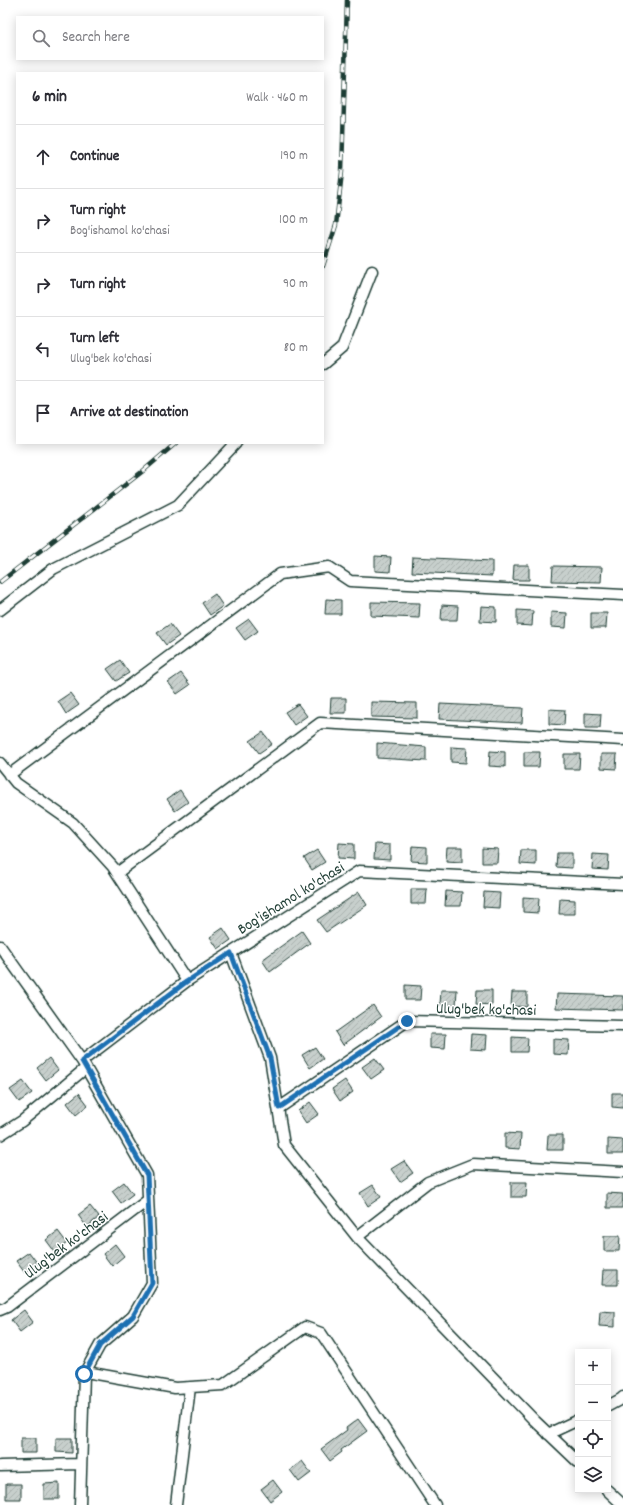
<!DOCTYPE html>
<html lang="en">
<head>
<meta charset="utf-8">
<style>
	body { margin:0; font-family:Dekko,sans-serif; background:#f7f7f7; color:#2b2b33 }
	.controls { position:absolute; right:12px; bottom:12px; display:grid; overflow:hidden; border-radius:0px; box-shadow:0 2px 10px #0003 }
	.controls button { width:36px; height:36px; display:grid; place-items:center; padding:0; border:0; border-bottom:1px solid #e1e1e2; background:#fff; color:#2b2b33; font:20px sans-serif }
	.stop { position:absolute; width:12px; height:12px; margin:-9px; border:3px solid #1f6fb2; border-radius:50%; background:#fff }
	.stop.end { background:#1f6fb2; border-color:#fff; box-shadow:0 1px 4px #0008 }
	.list { margin:0; padding:0; list-style:none }
	h2 { display:flex; justify-content:space-between; align-items:center; height:52px; margin:0; padding:0 16px; font-size:17px }
	h2 small { font-size:13px; font-weight:400; color:#7c7c81 }
	.list li { display:grid; grid-template-columns:26px 1fr auto; gap:12px; align-items:center; box-sizing:border-box; height:64px; padding:0 16px; border-top:1px solid #e1e1e2 }
	.list b { display:block; font-size:15px; white-space:nowrap }
	.list p { margin:0; font-size:13px; white-space:nowrap; color:#7c7c81 }
	.list em { font-size:13px; font-style:normal; color:#7c7c81 }
	.icon { flex:none; width:22px; height:22px; fill:none; stroke:currentColor; stroke-width:2; stroke-linecap:round; stroke-linejoin:round }
	.map { position:relative; flex:none; width:623px; height:1505px; overflow:hidden }
	.search { position:absolute; background:#fff; box-shadow:0 2px 10px #0003; left:16px; top:16px; width:308px; height:44px; display:flex; align-items:center; gap:10px; box-sizing:border-box; padding:0 14px; border-radius:0px; color:#7c7c81; font-size:15px }
	.panel { position:absolute; background:#fff; box-shadow:0 2px 10px #0003; left:16px; top:72px; width:308px; height:372px; border-radius:0px }
	.map>svg:first-child { display:block }
	.building { fill:url(#building-hatch); stroke:#1f3d34 }
	.lines { fill:none; stroke-linecap:round; stroke-linejoin:round }
	.street-casing { stroke:#1f3d34; stroke-width:13 }
	.street { stroke:#fff; stroke-width:10 }
	.rail-casing { stroke:#1f3d34; stroke-width:4.5 }
	.rail { stroke:#fff; stroke-width:3; stroke-dasharray:9; stroke-linecap:butt }
	.route { stroke:#1f6fb2; stroke-width:5 }
	.labels { text-anchor:middle; stroke-width:3; stroke-linejoin:round; paint-order:stroke }
	.street-label { font-size:16px; fill:#1f3d34; stroke:#fff }
</style>
</head>
<body>
<div class="map">
<svg width="623" height="1505" viewBox="0 0 623 1505">
	<defs>
		<pattern id="building-hatch" width="6" height="6" patternUnits="userSpaceOnUse"><rect width="6" height="6" fill="#c7cfcc"/><path d="M-1 1l2-2M0 6l6-6M5 7l2-2" fill="none" stroke="#aab3b0"/></pattern>
	</defs>
	<rect width="100%" height="100%" fill="#fff"/>
	<filter id="ink" filterUnits="userSpaceOnUse"><feTurbulence type="fractalNoise" baseFrequency=".025" numOctaves="2"/><feDisplacementMap in="SourceGraphic" scale="8" xChannelSelector="R" yChannelSelector="G"/><feConvolveMatrix kernelMatrix="1 2 1 2 8 2 1 2 1" color-interpolation-filters="sRGB"/></filter>
	<g filter="url(#ink)">
		<!-- building -->
		<path class="building" d="M 375,556 L 391,557 L 390,572 L 375,571 Z
			M 413,557 L 492,561 L 492,576 L 412,572 Z
			M 514,565 L 529,565 L 529,580 L 513,580 Z
			M 553,566 L 602,567 L 601,582 L 552,581 Z
			M 215,594 L 223,606 L 210,615 L 202,603 Z
			M 326,599 L 341,600 L 341,614 L 325,614 Z
			M 371,602 L 420,603 L 419,618 L 371,616 Z
			M 442,605 L 458,606 L 457,620 L 441,620 Z
			M 481,606 L 496,607 L 496,622 L 480,621 Z
			M 517,610 L 533,611 L 532,626 L 517,625 Z
			M 551,612 L 567,613 L 566,628 L 551,627 Z
			M 591,613 L 607,613 L 606,628 L 591,628 Z
			M 249,619 L 258,631 L 245,640 L 236,628 Z
			M 170,624 L 179,636 L 166,645 L 157,633 Z
			M 120,660 L 129,673 L 116,681 L 107,669 Z
			M 181,673 L 190,685 L 177,694 L 168,682 Z
			M 70,693 L 79,705 L 66,714 L 58,701 Z
			M 331,698 L 346,698 L 346,713 L 330,713 Z
			M 371,702 L 417,703 L 417,718 L 371,717 Z
			M 298,704 L 307,716 L 294,725 L 285,712 Z
			M 440,704 L 523,708 L 522,723 L 439,719 Z
			M 549,709 L 565,710 L 564,725 L 549,724 Z
			M 585,713 L 601,714 L 600,728 L 585,728 Z
			M 263,732 L 272,744 L 259,753 L 250,741 Z
			M 377,743 L 426,747 L 426,761 L 377,758 Z
			M 451,747 L 467,748 L 466,763 L 451,762 Z
			M 490,751 L 505,752 L 505,767 L 489,766 Z
			M 524,752 L 540,752 L 539,767 L 524,767 Z
			M 564,754 L 580,754 L 579,769 L 564,769 Z
			M 601,754 L 617,754 L 616,769 L 601,768 Z
			M 180,790 L 188,802 L 175,811 L 167,799 Z
			M 339,843 L 354,844 L 354,859 L 338,858 Z
			M 375,844 L 390,845 L 390,860 L 374,859 Z
			M 412,846 L 427,847 L 427,862 L 411,861 Z
			M 447,847 L 462,847 L 462,862 L 446,861 Z
			M 482,848 L 498,849 L 497,863 L 482,863 Z
			M 317,850 L 325,862 L 312,870 L 304,858 Z
			M 521,850 L 536,850 L 536,865 L 520,864 Z
			M 557,853 L 572,853 L 572,868 L 556,867 Z
			M 593,854 L 609,855 L 608,870 L 592,869 Z
			M 411,889 L 427,889 L 426,904 L 411,904 Z
			M 446,891 L 462,892 L 461,906 L 445,906 Z
			M 359,892 L 367,905 L 326,932 L 317,920 Z
			M 484,892 L 500,893 L 499,908 L 483,907 Z
			M 523,897 L 539,898 L 538,913 L 523,912 Z
			M 560,899 L 575,900 L 575,914 L 559,914 Z
			M 223,928 L 231,940 L 218,949 L 210,937 Z
			M 302,931 L 310,943 L 270,972 L 262,960 Z
			M 405,985 L 421,986 L 420,1000 L 405,1000 Z
			M 441,990 L 457,990 L 456,1005 L 440,1005 Z
			M 477,990 L 492,990 L 492,1005 L 476,1004 Z
			M 512,992 L 527,992 L 527,1007 L 511,1006 Z
			M 557,994 L 623,996 L 623,1010 L 556,1008 Z
			M 373,1005 L 381,1017 L 343,1045 L 335,1032 Z
			M 430,1034 L 446,1034 L 445,1049 L 430,1048 Z
			M 471,1034 L 487,1035 L 486,1050 L 470,1049 Z
			M 512,1037 L 528,1038 L 527,1052 L 512,1052 Z
			M 553,1039 L 569,1040 L 568,1055 L 553,1054 Z
			M 315,1047 L 323,1059 L 310,1068 L 302,1055 Z
			M 49,1058 L 58,1070 L 46,1080 L 37,1068 Z
			M 375,1058 L 384,1070 L 371,1079 L 362,1067 Z
			M 345,1080 L 353,1092 L 340,1101 L 332,1089 Z
			M 23,1081 L 32,1093 L 19,1102 L 10,1090 Z
			M 79,1093 L 88,1105 L 76,1115 L 67,1103 Z
			M 612,1093 L 623,1093 L 623,1108 L 612,1107 Z
			M 310,1102 L 319,1114 L 306,1123 L 298,1111 Z
			M 505,1133 L 521,1134 L 520,1149 L 505,1148 Z
			M 548,1135 L 563,1135 L 563,1150 L 547,1150 Z
			M 608,1139 L 623,1140 L 623,1154 L 608,1154 Z
			M 404,1161 L 413,1173 L 400,1182 L 391,1169 Z
			M 124,1182 L 133,1194 L 121,1203 L 112,1191 Z
			M 511,1182 L 527,1182 L 526,1197 L 511,1197 Z
			M 373,1185 L 381,1197 L 368,1206 L 360,1193 Z
			M 607,1193 L 623,1194 L 622,1208 L 607,1208 Z
			M 90,1206 L 99,1217 L 87,1227 L 78,1215 Z
			M 58,1231 L 67,1243 L 55,1252 L 46,1240 Z
			M 604,1236 L 620,1236 L 619,1251 L 604,1251 Z
			M 115,1244 L 124,1256 L 112,1266 L 103,1254 Z
			M 29,1252 L 38,1264 L 25,1273 L 16,1261 Z
			M 603,1270 L 618,1270 L 618,1285 L 602,1285 Z
			M 24,1310 L 33,1322 L 20,1332 L 11,1320 Z
			M 600,1311 L 615,1312 L 615,1327 L 599,1326 Z
			M 358,1419 L 367,1431 L 341,1450 L 342,1452 L 330,1461 L 321,1449 L 347,1430 L 346,1428 Z
			M 21,1438 L 36,1438 L 36,1453 L 21,1453 Z
			M 56,1438 L 72,1438 L 72,1453 L 56,1452 Z
			M 302,1461 L 311,1473 L 299,1482 L 290,1470 Z
			M 273,1480 L 282,1492 L 270,1501 L 261,1489 Z
			M 59,1483 L 59,1499 L 44,1499 L 44,1484 Z
			M 6,1484 L 21,1484 L 21,1499 L 6,1499 Z"/>
		<g class="lines">
			<defs>
				<path id="street" d="M 323,364 L 342,348 L 372,271
					M 0,610 L 53,569 L 178,505 L 236,443
					M 0,763 L 16,783 L 73,823 L 113,867 L 187,981
					M 9,775 L 280,574 L 329,567 L 350,581 L 623,595
					M 117,873 L 320,723 L 623,740
					M 0,946 L 82,1061 L 147,1175 L 152,1283 L 133,1316 L 100,1345 L 84,1374 L 80,1505
					M 231,953 L 270,1058 L 284,1145 L 357,1237 L 534,1420 L 578,1462
					M 82,1061 L 187,981 L 359,871 L 623,884
					M 279,1108 L 407,1021 L 623,1026
					M 0,1135 L 22,1121 L 86,1068
					M 357,1237 L 428,1182 L 473,1164 L 623,1172
					M 0,1310 L 7,1307 L 148,1200
					M 86,1372 L 175,1388 L 223,1385 L 305,1327 L 321,1333 L 435,1505
					M 608,1406 L 621,1399 L 623,1397
					M 548,1434 L 578,1420
					M 0,1466 L 81,1464
					M 607,1490 L 623,1505
					M 176,1505 L 190,1387"/>
			</defs>
			<!-- street casing -->
			<use href="#street" class="street-casing"/>
			<!-- street -->
			<use href="#street" class="street"/>
			<defs>
				<path id="rail" d="M 323,266 L 336,225 L 342,172 L 347,0
					M 0,582 L 143,471 L 176,443"/>
			</defs>
			<!-- rail casing -->
			<use href="#rail" class="rail-casing"/>
			<!-- rail -->
			<use href="#rail" class="rail"/>
		</g>
	</g>
	<g class="lines" filter="url(#ink)">
		<!-- route -->
		<path class="route" d="M 84,1374 L 100,1345 L 133,1316 L 152,1283 L 147,1175 L 82,1061 L 186,982 L 231,953 L 270,1058 L 279,1108 L 407,1021"/>
	</g>
	<g class="labels">
		<!-- street labels -->
		<g class="street-label">
			<text transform="translate(290 897) rotate(-32)" y="6">Bog'ishamol ko'chasi</text>
			<text transform="translate(486 1008) rotate(1)" y="6">Ulug'bek ko'chasi</text>
			<text transform="translate(65 1244) rotate(-37)" y="6">Ulug'bek ko'chasi</text>
		</g>
	</g>
</svg>
<div class="controls">
<button>+</button>
<button>−</button>
<button><svg class="icon" aria-label="locate" viewBox="0 0 24 24"><circle cx="12" cy="12" r="6"/><path d="M12 2v4M12 18v4M2 12h4M18 12h4"/></svg></button>
<button><svg class="icon" aria-label="layers" viewBox="0 0 24 24"><path d="M12 4l9 5-9 5-9-5zM3 14l9 5 9-5"/></svg></button>
</div>
<div class="stop" style="left:84px;top:1374px"></div>
<div class="stop end" style="left:407px;top:1021px"></div>
<div class="search"><svg class="icon" aria-label="search" viewBox="0 0 24 24"><circle cx="10" cy="10" r="6"/><path d="M15 15l6 6"/></svg>Search here</div>
<section class="panel">
<h2>6 min<small>Walk · 460 m</small></h2>
<ul class="list">
<li><svg class="icon" aria-label="ahead" viewBox="0 0 24 24"><path d="M12 20V5M6 11l6-6 6 6"/></svg><div><b>Continue</b></div><em>190 m</em></li>
<li><svg class="icon" aria-label="right" viewBox="0 0 24 24"><path d="M7 20v-9h11M14 6l5 5-5 5"/></svg><div><b>Turn right</b><p>Bog'ishamol ko'chasi</p></div><em>100 m</em></li>
<li><svg class="icon" aria-label="right" viewBox="0 0 24 24"><path d="M7 20v-9h11M14 6l5 5-5 5"/></svg><div><b>Turn right</b></div><em>90 m</em></li>
<li><svg class="icon" aria-label="left" viewBox="0 0 24 24"><path d="M17 20v-9H6M10 6l-5 5 5 5"/></svg><div><b>Turn left</b><p>Ulug'bek ko'chasi</p></div><em>80 m</em></li>
<li><svg class="icon" aria-label="arrive" viewBox="0 0 24 24"><path d="M6 21V4h12l-3 4 3 4H6"/></svg><div><b>Arrive at destination</b></div></li>
</ul>
</section>
</div>
</body>
</html>
